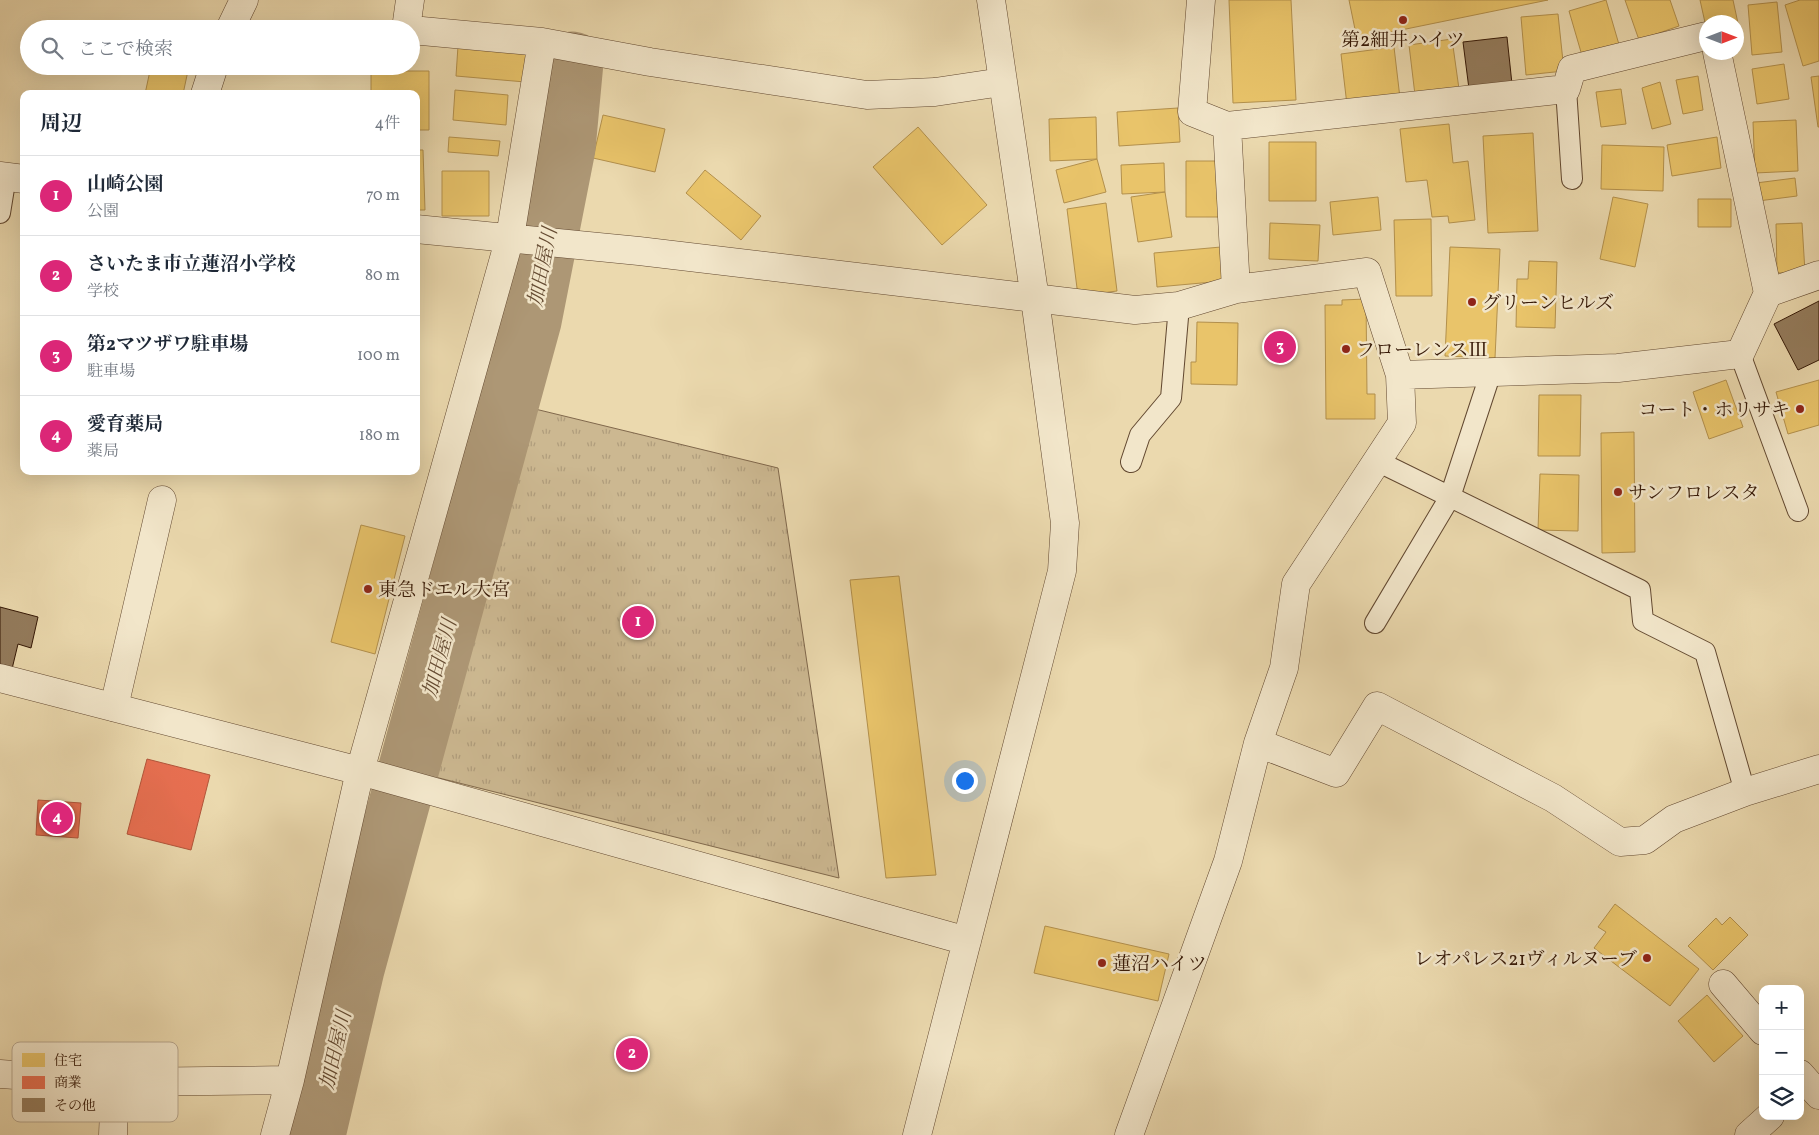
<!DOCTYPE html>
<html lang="ja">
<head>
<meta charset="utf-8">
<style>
	body { margin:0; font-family:Vollkorn,"Noto Serif JP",serif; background:#f2f2f3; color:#1f2937 }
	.controls { position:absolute; right:15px; bottom:15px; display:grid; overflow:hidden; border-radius:10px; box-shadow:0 5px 20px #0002 }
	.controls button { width:45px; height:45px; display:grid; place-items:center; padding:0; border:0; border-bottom:1px solid #e0e1e3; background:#fff; color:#1f2937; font:25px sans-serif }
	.compass { position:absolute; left:1699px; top:15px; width:45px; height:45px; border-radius:50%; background:#fff; box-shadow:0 5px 20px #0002; rotate:90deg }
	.you { position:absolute; left:964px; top:780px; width:18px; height:18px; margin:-12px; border:4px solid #fff; border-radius:50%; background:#1a73e8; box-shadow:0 0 0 8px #1a73e833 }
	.badge { display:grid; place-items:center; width:32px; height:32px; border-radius:50%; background:#db2777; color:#fff; font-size:16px; font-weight:700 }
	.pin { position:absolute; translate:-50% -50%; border:2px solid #fff; box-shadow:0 1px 5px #0006 }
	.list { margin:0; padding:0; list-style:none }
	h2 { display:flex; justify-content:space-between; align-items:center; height:65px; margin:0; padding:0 20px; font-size:21px }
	h2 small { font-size:16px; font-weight:400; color:#747a83 }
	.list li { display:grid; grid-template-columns:32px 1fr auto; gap:15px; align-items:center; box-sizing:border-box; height:80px; padding:0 20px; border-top:1px solid #e0e1e3 }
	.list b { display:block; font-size:19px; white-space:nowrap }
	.list p { margin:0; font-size:16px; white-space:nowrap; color:#747a83 }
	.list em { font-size:16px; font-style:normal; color:#747a83 }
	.icon { flex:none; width:28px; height:28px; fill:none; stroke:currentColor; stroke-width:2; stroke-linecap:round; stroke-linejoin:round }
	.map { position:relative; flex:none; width:1819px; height:1135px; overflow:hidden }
	.search { position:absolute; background:#fff; box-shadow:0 5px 20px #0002; left:20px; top:20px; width:400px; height:55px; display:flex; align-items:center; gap:12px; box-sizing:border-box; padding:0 18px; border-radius:28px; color:#747a83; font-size:19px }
	.panel { position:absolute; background:#fff; box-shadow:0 5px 20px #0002; left:20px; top:90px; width:400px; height:385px; border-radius:10px }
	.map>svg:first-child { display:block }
	.park { fill:url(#park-tufts); stroke:#80684c }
	.homes { fill:#e9c46a; stroke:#b3904c }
	.shops { fill:#e76f51; stroke:#b2553a }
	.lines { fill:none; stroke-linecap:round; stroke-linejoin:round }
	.river { stroke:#ad9775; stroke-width:61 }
	.building { fill:#947c5d; stroke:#351806 }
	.service-casing { stroke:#624830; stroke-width:22 }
	.minor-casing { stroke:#624830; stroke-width:29 }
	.tertiary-casing { stroke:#624830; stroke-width:29 }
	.service { stroke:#f2e6ca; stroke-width:20 }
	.minor { stroke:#f2e6ca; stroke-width:28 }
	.tertiary { stroke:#f2e6ca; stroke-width:28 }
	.poi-dot { fill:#8f2418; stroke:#f2e6ca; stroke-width:2 }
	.labels { text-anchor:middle; stroke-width:5; stroke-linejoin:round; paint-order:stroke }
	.poi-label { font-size:19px; fill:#351806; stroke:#f2e6ca; text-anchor:start }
	.water-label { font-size:20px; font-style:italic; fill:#654b32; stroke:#f2e6ca }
	.key { fill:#f2e6ca; stroke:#b9a88f; stroke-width:1 }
	.key-label { font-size:14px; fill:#351806 }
</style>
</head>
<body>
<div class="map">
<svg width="1819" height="1135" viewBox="0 0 1819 1135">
	<defs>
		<pattern id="park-tufts" width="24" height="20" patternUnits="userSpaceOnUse" patternTransform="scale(1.25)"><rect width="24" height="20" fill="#ccb891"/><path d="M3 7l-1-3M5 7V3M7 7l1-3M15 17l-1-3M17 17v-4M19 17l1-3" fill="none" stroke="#b09d7c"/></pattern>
	</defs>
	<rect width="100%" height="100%" fill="#ebd9ae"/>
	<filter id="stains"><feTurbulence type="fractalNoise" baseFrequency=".004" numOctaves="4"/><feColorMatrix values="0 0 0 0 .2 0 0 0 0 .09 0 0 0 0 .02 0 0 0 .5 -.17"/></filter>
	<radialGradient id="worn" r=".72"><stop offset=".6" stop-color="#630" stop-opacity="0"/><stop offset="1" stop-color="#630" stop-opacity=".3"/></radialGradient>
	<!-- park -->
	<path class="park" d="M 531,408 L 778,468 L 839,878 L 435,777 Z"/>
	<!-- homes -->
	<path class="homes" d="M 1229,0 L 1291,0 L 1296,100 L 1233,103 Z
		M 1349,0 L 1548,0 L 1357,39 Z
		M 1606,0 L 1620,48 L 1583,59 L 1569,11 Z
		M 1625,0 L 1670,0 L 1679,26 L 1639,40 Z
		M 1700,0 L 1733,0 L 1739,28 L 1736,28 L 1736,22 L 1706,22 L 1706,27 Z
		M 1800,0 L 1819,0 L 1819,61 L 1803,66 L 1785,5 Z
		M 1777,2 L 1782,52 L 1752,55 L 1748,5 Z
		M 1558,14 L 1564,71 L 1526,75 L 1521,17 Z
		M 1452,39 L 1459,89 L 1415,95 L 1409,45 Z
		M 458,46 L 528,52 L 525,82 L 456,76 Z
		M 1394,47 L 1400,98 L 1347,105 L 1341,54 Z
		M 1784,64 L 1789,99 L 1757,104 L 1752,69 Z
		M 151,66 L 189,66 L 183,94 L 145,94 Z
		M 371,71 L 429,71 L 429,130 L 416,130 L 416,94 L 371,94 Z
		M 1698,76 L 1703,110 L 1683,114 L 1676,80 Z
		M 1819,76 L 1819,127 L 1818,127 L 1811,77 Z
		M 1660,82 L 1671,124 L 1652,129 L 1642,88 Z
		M 1621,89 L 1626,124 L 1601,127 L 1596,92 Z
		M 455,90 L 508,95 L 506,125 L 453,120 Z
		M 1178,108 L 1180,142 L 1119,146 L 1117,112 Z
		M 603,115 L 665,129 L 655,172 L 593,158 Z
		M 1096,117 L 1097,159 L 1050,161 L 1049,119 Z
		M 1796,120 L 1798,171 L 1755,173 L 1753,122 Z
		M 1449,124 L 1453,163 L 1468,161 L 1475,220 L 1449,223 L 1448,216 L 1432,217 L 1427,180 L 1406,182 L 1400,129 Z
		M 918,127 L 987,205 L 942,245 L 873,167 Z
		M 1533,133 L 1538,231 L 1488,233 L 1483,136 Z
		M 449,137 L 500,141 L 498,156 L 448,152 Z
		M 1717,137 L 1721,168 L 1672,176 L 1667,145 Z
		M 1269,142 L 1316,142 L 1316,201 L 1269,201 Z
		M 1602,145 L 1664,147 L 1663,191 L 1601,189 Z
		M 416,150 L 423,150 L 425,210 L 416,210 Z
		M 1097,159 L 1106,192 L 1064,203 L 1056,170 Z
		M 1186,161 L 1221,161 L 1221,217 L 1186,217 Z
		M 1164,163 L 1165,192 L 1122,194 L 1121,165 Z
		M 705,170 L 761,216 L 741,240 L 686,193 Z
		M 442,171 L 489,171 L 489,216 L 442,216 Z
		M 1795,178 L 1797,196 L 1758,201 L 1756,183 Z
		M 1165,192 L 1172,237 L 1138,242 L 1131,197 Z
		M 1378,197 L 1381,230 L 1333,235 L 1330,202 Z
		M 1613,197 L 1648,204 L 1635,267 L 1600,259 Z
		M 1698,199 L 1731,199 L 1731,227 L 1698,227 Z
		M 1106,203 L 1117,291 L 1078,296 L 1067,209 Z
		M 1431,219 L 1432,296 L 1396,296 L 1394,220 Z
		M 1270,223 L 1320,225 L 1318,261 L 1269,259 Z
		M 1802,223 L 1805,272 L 1777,273 L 1776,224 Z
		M 1221,247 L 1224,281 L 1157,287 L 1154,253 Z
		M 1450,247 L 1500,249 L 1495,358 L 1445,356 Z
		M 1529,261 L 1557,262 L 1555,328 L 1516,327 L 1517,279 L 1528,279 Z
		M 1366,299 L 1367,394 L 1375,394 L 1375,419 L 1326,419 L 1325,305 L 1342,305 L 1342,300 Z
		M 1197,322 L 1238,323 L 1237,385 L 1191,384 L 1191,362 L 1196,362 Z
		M 1726,380 L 1743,427 L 1709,439 L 1693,392 Z
		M 1819,380 L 1819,425 L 1788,434 L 1776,392 Z
		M 1539,395 L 1581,395 L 1580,456 L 1538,456 Z
		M 1634,432 L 1635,552 L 1602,553 L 1601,433 Z
		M 1540,474 L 1579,475 L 1578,531 L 1538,530 Z
		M 361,525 L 405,536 L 375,654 L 331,642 Z
		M 899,576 L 936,875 L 886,878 L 850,580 Z
		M 1615,904 L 1699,969 L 1670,1006 L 1594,948 L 1606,932 L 1598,927 Z
		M 1730,917 L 1748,935 L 1713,970 L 1688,946 L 1716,918 L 1722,925 Z
		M 1045,926 L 1169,954 L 1158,1001 L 1034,973 Z
		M 1707,995 L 1743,1036 L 1714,1062 L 1678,1021 Z"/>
	<!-- shops -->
	<path class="shops" d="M 147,759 L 210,775 L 191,850 L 127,834 Z
		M 38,800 L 81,803 L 78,838 L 36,835 Z"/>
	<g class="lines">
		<!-- river -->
		<path class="river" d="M 315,1135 L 354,969 L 531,321 L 565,148 L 573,62"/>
	</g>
	<!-- building -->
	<path class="building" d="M 1507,37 L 1512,84 L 1469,89 L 1463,42 Z
		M 1819,301 L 1819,360 L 1798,370 L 1774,324 Z
		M 0,607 L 38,617 L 31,648 L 18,644 L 12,669 L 0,666 Z"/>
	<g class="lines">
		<defs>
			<path id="service" d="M 1566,89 L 1572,179
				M 0,213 L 6,176
				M 1740,354 L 1798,511
				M 1377,461 L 1640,590 L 1643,621 L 1705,652 L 1745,792
				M 1131,462 L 1140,435 L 1171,398 L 1179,306
				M 1375,623 L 1450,497 L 1491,372"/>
			<path id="minor" d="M 1201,0 L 1192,112 L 1227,126 L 1236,289
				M 230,29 L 244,0
				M 406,29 L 410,0
				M 411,30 L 542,42 L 650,62 L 867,95 L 935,92 L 1002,82
				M 1717,52 L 1768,293
				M 205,94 L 214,66
				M 1227,126 L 1566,89 L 1572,69 L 1706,36
				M 0,176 L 24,179
				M 416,229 L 639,251 L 1135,310 L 1179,306 L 1236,289 L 1367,272 L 1400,375 L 1402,423 L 1296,584 L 1284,668 L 1258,743 L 1228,861 L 1129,1135
				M 1400,375 L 1618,368 L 1740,354 L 1768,293 L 1819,275
				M 114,707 L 162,500
				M 1258,743 L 1336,773 L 1377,706 L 1553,798 L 1620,842 L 1645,840 L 1674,819 L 1745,792 L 1819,769
				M 1723,984 L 1763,1031
				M 0,1074 L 115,1082 L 290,1080
				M 1800,1074 L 1819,1095
				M 113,1135 L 115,1082
				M 275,1135 L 290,1080 L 360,771 L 510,237 L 542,42
				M 1749,1135 L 1770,1116"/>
			<path id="tertiary" d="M 0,678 L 360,771 L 967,941
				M 917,1135 L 1062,571 L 1065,523 L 1035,299 L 991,0"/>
		</defs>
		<!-- service casing -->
		<use href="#service" class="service-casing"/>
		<!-- minor casing -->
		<use href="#minor" class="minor-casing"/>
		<!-- tertiary casing -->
		<use href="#tertiary" class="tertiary-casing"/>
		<!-- service -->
		<use href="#service" class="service"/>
		<!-- minor -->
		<use href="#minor" class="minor"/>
		<!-- tertiary -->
		<use href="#tertiary" class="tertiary"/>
	</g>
	<!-- markers -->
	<g class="poi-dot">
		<circle cx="1403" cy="20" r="5"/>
		<circle cx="1472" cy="302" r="5"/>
		<circle cx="1346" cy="349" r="5"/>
		<circle cx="1800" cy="409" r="5"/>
		<circle cx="1618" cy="492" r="5"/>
		<circle cx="368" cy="589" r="5"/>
		<circle cx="1647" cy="958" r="5"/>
		<circle cx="1102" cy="963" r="5"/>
	</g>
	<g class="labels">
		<!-- poi labels -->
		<g class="poi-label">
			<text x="1403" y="46" text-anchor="middle">第2細井ハイツ</text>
			<text x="1482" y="309">グリーンヒルズ</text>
			<text x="1356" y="356">フローレンスⅢ</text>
			<text x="1790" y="416" text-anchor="end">コート・ホリサキ</text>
			<text x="1628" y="499">サンフロレスタ</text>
			<text x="378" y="596">東急ドエル大宮</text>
			<text x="1637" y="965" text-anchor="end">レオパレス21ヴィルヌーブ</text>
			<text x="1112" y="970">蓮沼ハイツ</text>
		</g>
		<!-- water labels -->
		<g class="water-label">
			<text transform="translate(542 267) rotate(-79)" y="7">加田屋川</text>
			<text transform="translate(439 658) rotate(-75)" y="7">加田屋川</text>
			<text transform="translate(335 1050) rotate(-77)" y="7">加田屋川</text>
		</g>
	</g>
	<!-- legend -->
	<rect x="12" y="1042" width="166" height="80" rx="8" class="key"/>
	<rect x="22" y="1053" width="23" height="14" fill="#e9c46a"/>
	<rect x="22" y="1076" width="23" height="13" fill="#e76f51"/>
	<rect x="22" y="1098" width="23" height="14" fill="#947c5d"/>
	<g class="key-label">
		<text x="54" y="1065">住宅</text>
		<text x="54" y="1087">商業</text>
		<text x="54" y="1110">その他</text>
	</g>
	<rect width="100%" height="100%" filter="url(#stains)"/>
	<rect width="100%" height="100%" fill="url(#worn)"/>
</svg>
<div class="controls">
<button>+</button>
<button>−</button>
<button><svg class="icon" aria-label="layers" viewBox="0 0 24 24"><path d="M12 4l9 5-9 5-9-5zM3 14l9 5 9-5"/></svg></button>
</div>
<svg class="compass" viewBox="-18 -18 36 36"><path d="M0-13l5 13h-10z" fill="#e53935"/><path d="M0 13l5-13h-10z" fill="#747a83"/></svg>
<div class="you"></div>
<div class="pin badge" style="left:638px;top:622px">1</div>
<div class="pin badge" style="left:632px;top:1054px">2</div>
<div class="pin badge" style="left:1280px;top:347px">3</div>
<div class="pin badge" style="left:57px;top:818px">4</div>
<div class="search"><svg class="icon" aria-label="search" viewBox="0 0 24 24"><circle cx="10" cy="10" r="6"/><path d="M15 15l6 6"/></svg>ここで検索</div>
<section class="panel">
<h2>周辺<small>4件</small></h2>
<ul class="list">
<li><span class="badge">1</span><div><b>山崎公園</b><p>公園</p></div><em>70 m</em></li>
<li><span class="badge">2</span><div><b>さいたま市立蓮沼小学校</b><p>学校</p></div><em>80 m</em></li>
<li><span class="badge">3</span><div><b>第2マツザワ駐車場</b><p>駐車場</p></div><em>100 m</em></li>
<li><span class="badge">4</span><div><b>愛育薬局</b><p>薬局</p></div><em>180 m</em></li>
</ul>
</section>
</div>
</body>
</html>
